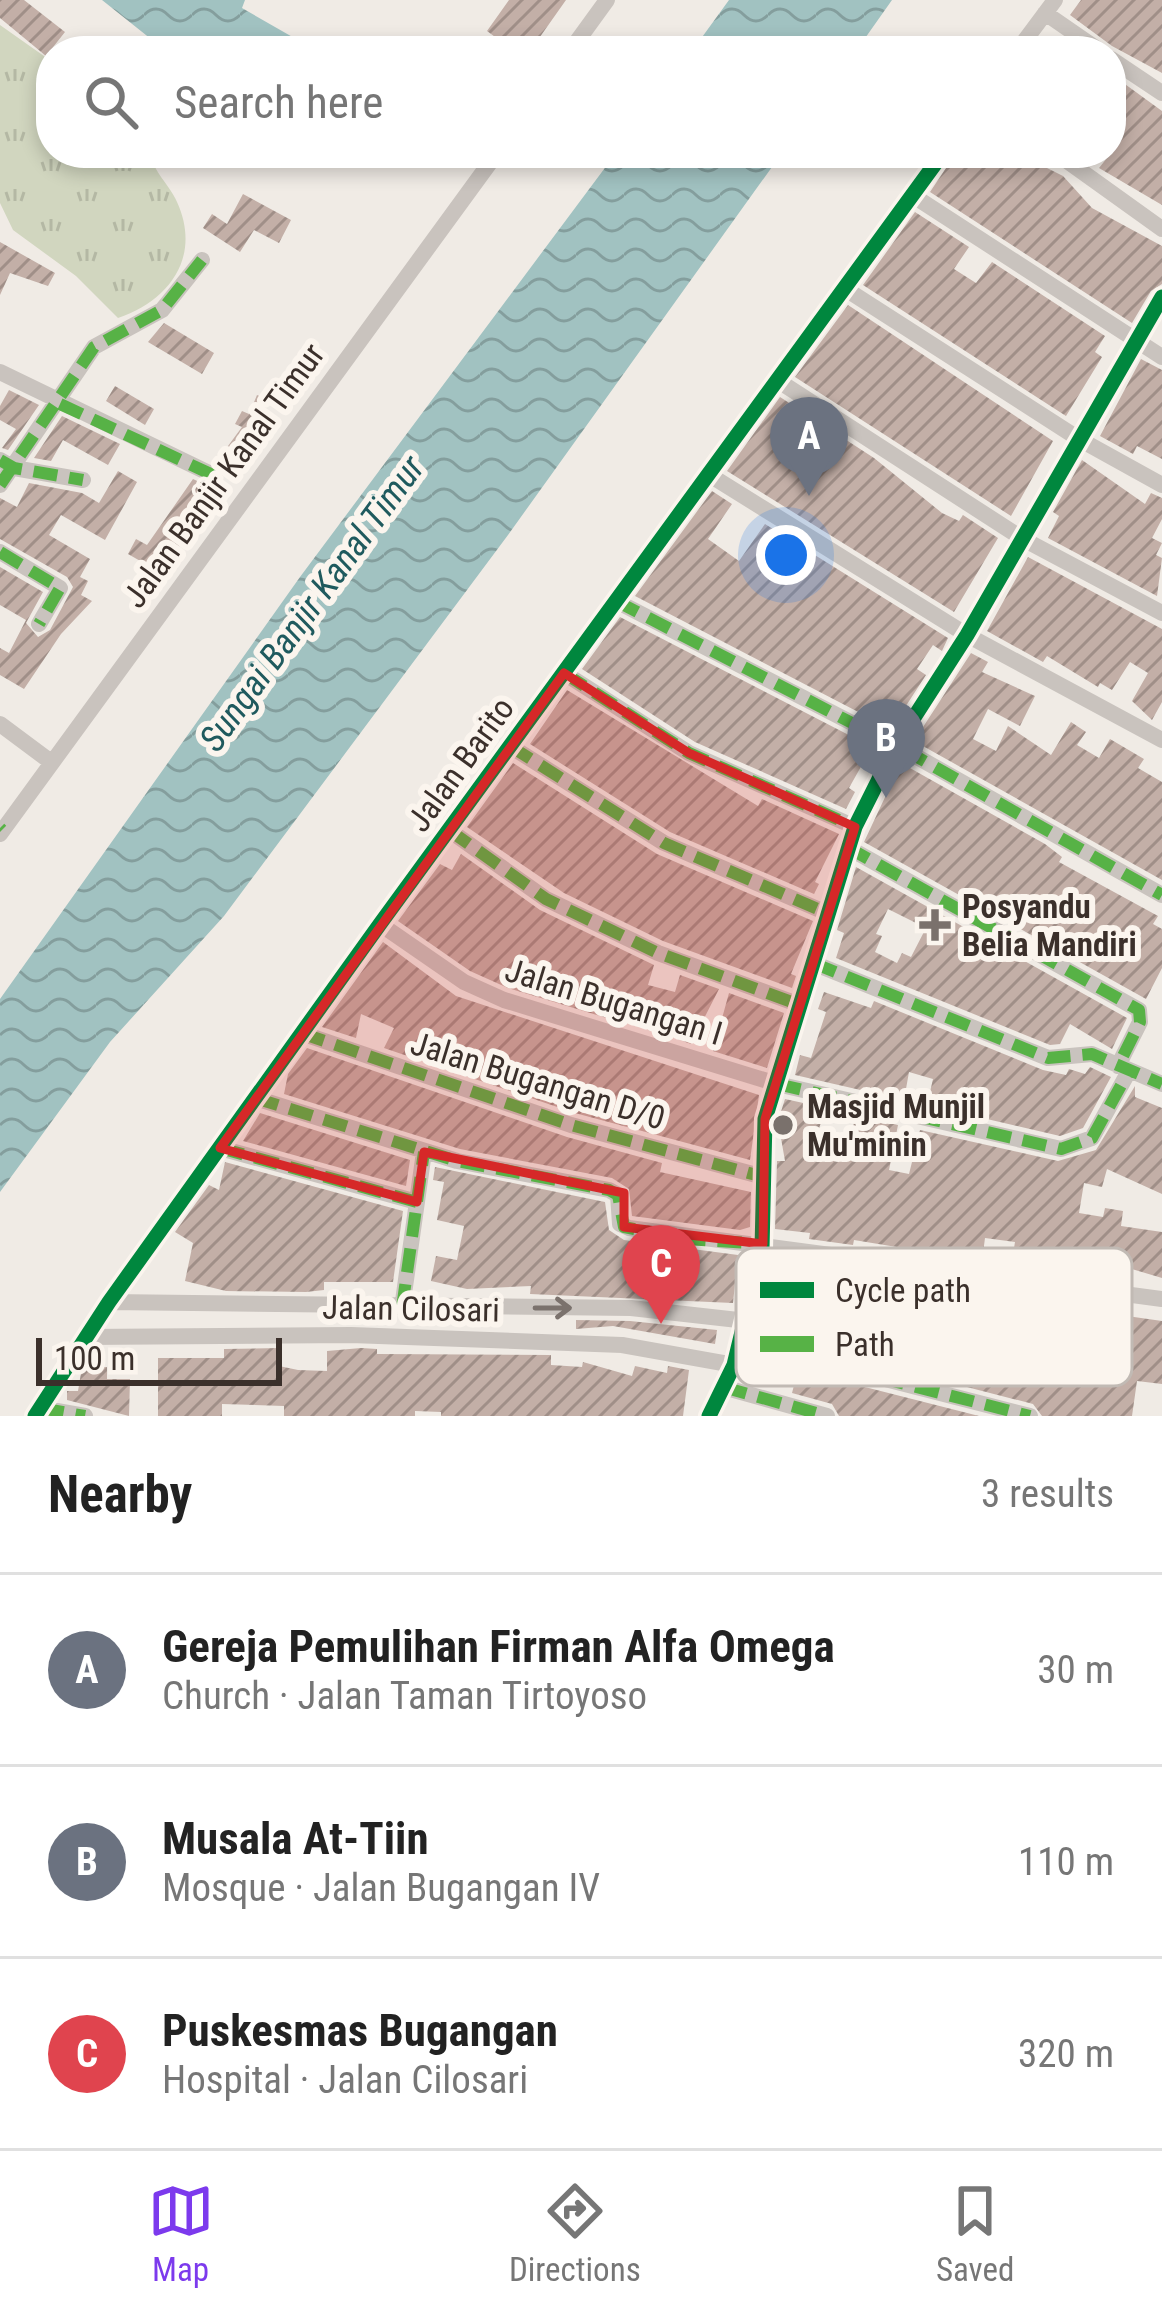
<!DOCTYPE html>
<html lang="en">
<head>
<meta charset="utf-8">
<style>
	body { margin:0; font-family:"Roboto Condensed",sans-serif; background:#f2f2f2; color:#222 }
	.scale { position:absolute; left:36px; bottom:30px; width:246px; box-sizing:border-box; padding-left:12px; border:6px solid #3b302b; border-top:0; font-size:33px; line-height:42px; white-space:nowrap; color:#3b302b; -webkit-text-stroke:9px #fbf5ee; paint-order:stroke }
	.you { position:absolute; left:786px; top:555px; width:42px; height:42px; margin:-30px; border:9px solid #fff; border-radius:50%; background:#1a73e8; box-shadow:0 0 0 18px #1a73e833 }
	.badge { display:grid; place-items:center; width:78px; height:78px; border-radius:50%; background:#7c3aed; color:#fff; font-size:39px; font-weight:700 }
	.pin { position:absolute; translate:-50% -99px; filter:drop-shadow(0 3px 6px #0008) }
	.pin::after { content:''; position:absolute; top:63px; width:42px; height:36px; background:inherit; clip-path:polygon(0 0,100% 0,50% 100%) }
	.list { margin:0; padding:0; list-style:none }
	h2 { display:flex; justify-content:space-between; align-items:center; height:156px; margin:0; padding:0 48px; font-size:51px }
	h2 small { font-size:39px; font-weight:400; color:#767676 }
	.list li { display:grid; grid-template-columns:78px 1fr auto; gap:36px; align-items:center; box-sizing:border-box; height:192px; padding:0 48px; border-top:3px solid #e0e0e0 }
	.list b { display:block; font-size:45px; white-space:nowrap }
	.list p { margin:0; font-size:39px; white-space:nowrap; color:#767676 }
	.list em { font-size:39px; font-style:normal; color:#767676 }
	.icon { flex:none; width:66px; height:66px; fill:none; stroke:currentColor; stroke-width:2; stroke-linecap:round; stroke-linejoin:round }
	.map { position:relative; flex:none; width:1162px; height:1416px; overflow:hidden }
	.search { position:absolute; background:#fff; box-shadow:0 6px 18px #0003; left:36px; right:36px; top:36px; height:132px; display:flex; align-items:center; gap:30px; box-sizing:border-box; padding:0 42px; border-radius:48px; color:#767676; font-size:45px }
	.sheet { height:732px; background:#fff }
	nav { display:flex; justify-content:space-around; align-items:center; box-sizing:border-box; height:168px; border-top:3px solid #e0e0e0; background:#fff; font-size:33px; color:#767676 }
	nav a { display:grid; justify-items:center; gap:6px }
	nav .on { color:#7c3aed }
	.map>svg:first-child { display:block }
	.grass { fill:url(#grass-tufts) }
	.water { fill:url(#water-waves) }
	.building { fill:url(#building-hatch); fill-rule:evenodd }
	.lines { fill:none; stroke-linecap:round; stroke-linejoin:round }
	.minor { stroke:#c9c3be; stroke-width:16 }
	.quiet { stroke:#57b246; stroke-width:12; stroke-dasharray:24 12; stroke-linecap:butt }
	.cycleway-casing { stroke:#fbf5ee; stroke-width:22 }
	.cycleway { stroke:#00873e; stroke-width:15 }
	.oneway { stroke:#7b726d }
	.marked { fill:#d62828; fill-opacity:0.2; stroke:#d62828; stroke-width:9; stroke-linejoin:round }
	.poi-dot { fill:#7a716c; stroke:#fbf5ee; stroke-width:4.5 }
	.labels { text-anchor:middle; stroke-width:12; stroke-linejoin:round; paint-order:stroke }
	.street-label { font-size:33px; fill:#3b302b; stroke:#fbf5ee }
	.poi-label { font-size:33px; font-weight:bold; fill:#3b302b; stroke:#fbf5ee; text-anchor:start }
	.water-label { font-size:36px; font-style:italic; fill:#1f5a5e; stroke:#fbf5ee }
	.key { fill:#fbf5ee; stroke:#c1bab4; stroke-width:3 }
	.key-label { font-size:33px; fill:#3b302b }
</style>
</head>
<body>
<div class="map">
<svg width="1162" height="1416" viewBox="0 0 1162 1416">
	<defs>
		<pattern id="grass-tufts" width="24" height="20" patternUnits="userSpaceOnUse" patternTransform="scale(3)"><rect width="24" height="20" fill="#d1d6bf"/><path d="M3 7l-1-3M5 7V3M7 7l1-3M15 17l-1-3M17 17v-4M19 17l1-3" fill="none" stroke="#b4b8a4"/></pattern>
		<pattern id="water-waves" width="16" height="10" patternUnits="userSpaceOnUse" patternTransform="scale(3)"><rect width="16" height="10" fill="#a1c2c1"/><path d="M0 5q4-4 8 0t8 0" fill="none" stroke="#849e9d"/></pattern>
		<pattern id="building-hatch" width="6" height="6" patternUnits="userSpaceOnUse" patternTransform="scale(3)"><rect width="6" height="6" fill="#c3afa7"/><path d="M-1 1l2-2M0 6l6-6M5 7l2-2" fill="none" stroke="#a08f88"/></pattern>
	</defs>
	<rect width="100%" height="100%" fill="#f0ebe5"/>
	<!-- grass -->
	<path class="grass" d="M 0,25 L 51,61 L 51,153 L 151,153 C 152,171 170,185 177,202 C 202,257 169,301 118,318 L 76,276 L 13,230 L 0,203 Z"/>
	<!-- water -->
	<path class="water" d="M 102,0 L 245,0 L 242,8 L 317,51 L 166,51 Z
		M 729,0 L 892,0 L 856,51 L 692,51 Z
		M 616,153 L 782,153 L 508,535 L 224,916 L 110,1042 L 0,1192 L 0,999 L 300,577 Z"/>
	<!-- building -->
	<path class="building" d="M 0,0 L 24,0 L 65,32 L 46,56 L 0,18 Z
		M 509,0 L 566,0 L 530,51 L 514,51 L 487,31 Z
		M 1081,0 L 1162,0 L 1162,73 L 1112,46 L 1070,15 Z
		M 1111,74 L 1162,111 L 1162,205 L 1099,168 L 1111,153 Z
		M 956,153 L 970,153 L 982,161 L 987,153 L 1017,153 L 1063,176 L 1092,208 L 1162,246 L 1162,284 L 1151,291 L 1132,323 L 930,192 Z
		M 243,194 L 291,220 L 279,243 L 254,230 L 240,252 L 203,228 L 212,214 L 227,224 Z
		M 915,212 L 969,247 L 954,269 L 976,283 L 992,262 L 1105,336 L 1095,352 L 1102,357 L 1066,416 L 863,285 Z
		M 0,242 L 55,273 L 48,286 L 10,273 L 0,295 Z
		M 848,305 L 1053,441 L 1011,516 L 795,377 Z
		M 164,323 L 214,353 L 202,374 L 148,342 Z
		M 1141,359 L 1162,370 L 1162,459 L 1137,446 L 1133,454 L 1100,436 Z
		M 115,386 L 154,409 L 145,425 L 106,401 Z
		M 9,390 L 39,405 L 8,450 L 2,448 L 16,429 L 0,420 L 0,406 Z
		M 257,395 L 269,400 L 242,456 L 228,446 L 242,427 L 235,424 L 242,411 L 249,414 Z
		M 780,397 L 874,458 L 942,513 L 959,521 L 963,515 L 998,538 L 954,612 L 727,471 Z
		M 62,416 L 120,444 L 108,465 L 63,440 L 51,461 L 34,458 Z
		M 1082,460 L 1145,504 L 1151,493 L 1162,498 L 1162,519 L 1152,538 L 1162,543 L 1156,555 L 1162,558 L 1157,596 L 1048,538 L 1059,516 L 1053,512 Z
		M 118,471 L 137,482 L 105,540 L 61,515 L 49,535 L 90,559 L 80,577 L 88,581 L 81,595 L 92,601 L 61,634 L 24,689 L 0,675 L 0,648 L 9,653 L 26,620 L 0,605 L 0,567 L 43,592 L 26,623 L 38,637 L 50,630 L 73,587 L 67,577 L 0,539 L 0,498 L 17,507 L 29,483 L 82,493 L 99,503 Z
		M 193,479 L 212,488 L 191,516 L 195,520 L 176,552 L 169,547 L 156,570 L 128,554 L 136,539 L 147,545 Z
		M 712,491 L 732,504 L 708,539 L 739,561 L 765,524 L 948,638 L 942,651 L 933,645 L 917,669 L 926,675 L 891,729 L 635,596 Z
		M 1028,557 L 1162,629 L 1162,702 L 1152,720 L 1132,701 L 1148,673 L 1130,662 L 1112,690 L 1100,683 L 1098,687 L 1047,656 L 1043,662 L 987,631 Z
		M 620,617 L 872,747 L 849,788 L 855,792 L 846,809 L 695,742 L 582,669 Z
		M 971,653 L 988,662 L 982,672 L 1035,696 L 1020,726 L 988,709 L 973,739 L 996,751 L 1008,726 L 1051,755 L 1071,722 L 1086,732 L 1077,745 L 1099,758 L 1110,739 L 1144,759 L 1138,768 L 1162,782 L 1162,880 L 914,741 Z
		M 567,690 L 758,806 L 762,799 L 839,834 L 815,882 L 819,884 L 814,894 L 670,832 L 530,744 Z
		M 513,763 L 657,854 L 813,921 L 791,974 L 796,976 L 792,988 L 663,941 L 564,893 L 467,827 Z
		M 901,763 L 1045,844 L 1062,857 L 1059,862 L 1158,916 L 1153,924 L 1162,929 L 1162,968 L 1146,999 L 864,842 Z
		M 461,854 L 540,910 L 654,965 L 648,985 L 675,992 L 680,975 L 719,989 L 691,1044 L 666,1035 L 667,1030 L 610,1019 L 508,988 L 470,971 L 398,921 L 440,864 L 452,870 Z
		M 856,867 L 1127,1018 L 1112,1049 L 1070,1024 L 1060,1044 L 1050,1045 L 836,958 L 844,933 L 837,930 ZM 888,909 L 926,928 L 911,957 L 902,953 L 897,963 L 875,952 L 882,936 L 876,934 Z
		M 383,942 L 456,996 L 759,1095 L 750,1160 L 575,1113 L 384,1048 L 394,1028 L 361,1014 L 356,1038 L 322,1027 Z
		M 824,992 L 871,1008 L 874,1001 L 1043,1070 L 1066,1075 L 1069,1069 L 1085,1074 L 1090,1067 L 1111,1077 L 1083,1128 L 1060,1136 L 927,1105 L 933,1079 L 909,1072 L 904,1100 L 795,1075 L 800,1055 L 811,1058 L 826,1012 L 818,1009 Z
		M 729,993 L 784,1013 L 767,1068 L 713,1051 Z
		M 307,1048 L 567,1137 L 662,1163 L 660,1172 L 751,1192 L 750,1227 L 740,1230 L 632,1216 L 629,1189 L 612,1178 L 460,1149 L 284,1094 L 288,1074 Z
		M 1135,1086 L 1135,1097 L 1162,1108 L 1162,1194 L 1107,1169 L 1102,1187 L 1084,1183 L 1079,1213 L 1103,1217 L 1105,1208 L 1123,1211 L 1121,1226 L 1162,1232 L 1162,1278 L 1115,1264 L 1113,1280 L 1052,1267 L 1053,1262 L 1013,1254 L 1015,1242 L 985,1238 L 982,1261 L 854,1240 L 853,1245 L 809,1239 L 810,1233 L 775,1229 L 777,1161 L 785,1161 L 778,1121 L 785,1099 L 817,1106 L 824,1112 L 819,1129 L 850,1138 L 856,1115 L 898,1125 L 889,1170 L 909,1174 L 920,1130 L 1058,1161 L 1096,1150 Z
		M 260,1113 L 410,1160 L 406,1186 L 243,1141 Z
		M 225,1162 L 403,1211 L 393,1282 L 324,1282 L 324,1290 L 306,1292 L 226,1291 L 185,1281 L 193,1243 L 175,1232 L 209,1185 L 219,1190 Z
		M 435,1167 L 605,1202 L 609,1230 L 624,1240 L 738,1255 L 733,1303 L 530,1294 L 531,1286 L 467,1289 L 431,1281 L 436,1256 L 457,1260 L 464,1226 L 437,1220 L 444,1182 L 433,1180 Z
		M 992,1290 L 1072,1300 L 1071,1308 L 1162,1321 L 1162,1384 L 1137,1381 L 1132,1416 L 1042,1416 L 1033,1404 L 932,1378 L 942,1300 L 991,1303 Z
		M 576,1320 L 630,1321 L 717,1330 L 715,1344 L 613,1326 L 576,1329 Z
		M 280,1348 L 279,1366 L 298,1370 L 327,1371 L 327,1351 L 361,1348 L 377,1349 L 377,1354 L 551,1355 L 551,1365 L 582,1367 L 583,1362 L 632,1376 L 635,1366 L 667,1373 L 668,1366 L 689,1370 L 683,1416 L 441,1416 L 441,1412 L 415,1411 L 415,1416 L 284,1416 L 284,1406 L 222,1404 L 222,1416 L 158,1416 L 158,1358 L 224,1358 L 224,1349 Z
		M 82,1367 L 107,1367 L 107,1379 L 130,1379 L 129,1416 L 67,1400 L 67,1391 L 78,1391 Z
		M 798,1370 L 979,1416 L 839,1416 L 832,1404 L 792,1393 Z"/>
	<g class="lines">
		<!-- minor -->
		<path class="minor" d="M 1045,13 L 1100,51
			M 570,51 L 607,0
			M 1017,51 L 1055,0
			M 1111,59 L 1162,93
			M 1056,153 L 1162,229
			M 912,195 L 1162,357
			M 844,288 L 1079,439 L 1162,485
			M 0,372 L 215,476
			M 777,380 L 1023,539 L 1162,613
			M 0,460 L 14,468 L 83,480
			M 708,474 L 967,635 L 1162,740
			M 0,485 L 94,347 L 162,310 L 202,260
			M 0,552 L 60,588 L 39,624
			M 616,601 L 910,753 L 1162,895
			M 564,673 L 689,753 L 855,827
			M 0,724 L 51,762
			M 510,746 L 664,843 L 827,913
			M 449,830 L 546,899 L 658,953 L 800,1005
			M 0,834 L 497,153
			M 847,847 L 1139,1010 L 1140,1022 L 1118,1066
			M 380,924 L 464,982 L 504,1000 L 777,1084 L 1061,1149 L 1092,1138 L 1129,1071
			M 813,963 L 1048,1058 L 1092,1054 L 1162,1084
			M 301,1033 L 571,1125 L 760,1176
			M 255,1098 L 457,1161 L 609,1190 L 618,1195 L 620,1224 L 629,1228 L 1162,1299
			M 220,1148 L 417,1202
			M 109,1302 L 631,1308 L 747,1321
			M 402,1308 L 424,1152
			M 85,1337 L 351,1335 L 622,1345 L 734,1365
			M 741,1342 L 1030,1416
			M 723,1387 L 827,1416
			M 40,1408 L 85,1416
			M 35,1416 L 109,1302 L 380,924 L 943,153
			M 709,1416 L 734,1365 L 762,1249 L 765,1119 L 855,827 L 895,747 L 967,635 L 1162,297"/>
		<!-- quiet -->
		<path class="quiet" d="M 60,404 L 215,476
			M 0,460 L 14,468 L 83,480
			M 0,485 L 94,347 L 162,310 L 202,260
			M 0,552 L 60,588 L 39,624
			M 616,601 L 910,753 L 1162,895
			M 564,673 L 689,753 L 855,827
			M 510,746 L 664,843 L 827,913
			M 0,828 L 2,830
			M 449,830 L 546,899 L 658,953 L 800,1005
			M 847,847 L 1139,1010 L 1140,1022 L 1118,1066
			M 813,963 L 1048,1058 L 1092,1054 L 1162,1084
			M 301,1033 L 571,1125 L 760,1176
			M 777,1084 L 1061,1149 L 1092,1138 L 1129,1071
			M 255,1098 L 457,1161 L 609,1190 L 618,1195 L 624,1227 L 686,1239 L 763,1244
			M 220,1148 L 417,1202
			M 402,1308 L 424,1152
			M 741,1342 L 1030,1416
			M 723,1387 L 827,1416
			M 40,1408 L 85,1416"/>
		<defs>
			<path id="cycleway" d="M 35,1416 L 109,1302 L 380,924 L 943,153
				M 709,1416 L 734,1365 L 762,1249 L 765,1119 L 855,827 L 895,747 L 967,635 L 1162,297"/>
		</defs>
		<!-- cycleway casing -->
		<use href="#cycleway" class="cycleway-casing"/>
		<!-- cycleway -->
		<use href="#cycleway" class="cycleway"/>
	</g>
	<!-- one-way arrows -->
	<defs><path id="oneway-shaft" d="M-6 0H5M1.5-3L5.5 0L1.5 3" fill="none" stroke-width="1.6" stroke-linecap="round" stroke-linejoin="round" transform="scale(3)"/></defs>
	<use class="oneway" href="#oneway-shaft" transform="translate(553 1308)"/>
	<!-- marked area -->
	<path class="marked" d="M 564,673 L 689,753 L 855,827 L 765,1119 L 763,1244 L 624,1227 L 624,1193 L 424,1152 L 417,1202 L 220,1148 Z"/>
	<!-- markers -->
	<g class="poi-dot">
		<path d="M929 907h12v12h12v12h-12v12h-12v-12h-12v-12h12z"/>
		<circle cx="783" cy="1125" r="12"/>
	</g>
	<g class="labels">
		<!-- street labels -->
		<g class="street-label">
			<text transform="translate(223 475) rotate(-54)" y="12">Jalan Banjir Kanal Timur</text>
			<text transform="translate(460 764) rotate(-54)" y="12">Jalan Barito</text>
			<text transform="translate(614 1001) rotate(17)" y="12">Jalan Bugangan I</text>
			<text transform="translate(538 1080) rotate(17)" y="12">Jalan Bugangan D/0</text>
			<text transform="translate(411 1308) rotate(1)" y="12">Jalan Cilosari</text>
		</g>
		<!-- poi labels -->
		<g class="poi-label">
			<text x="962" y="918">Posyandu<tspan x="962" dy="38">Belia Mandiri</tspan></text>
			<text x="807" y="1118">Masjid Munjil<tspan x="807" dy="38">Mu'minin</tspan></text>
		</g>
		<!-- water labels -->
		<g class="water-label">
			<text transform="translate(311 603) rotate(-54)" y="13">Sungai Banjir Kanal Timur</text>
		</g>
	</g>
	<!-- legend -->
	<rect x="736" y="1248" width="396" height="138" rx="18" class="key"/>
	<rect x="760" y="1282" width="54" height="16" fill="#00873e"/>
	<rect x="760" y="1336" width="54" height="16" fill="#57b246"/>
	<g class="key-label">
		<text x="835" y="1302">Cycle path</text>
		<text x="835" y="1356">Path</text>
	</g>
</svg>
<div class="scale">100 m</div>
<div class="you"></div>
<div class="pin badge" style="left:809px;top:496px;background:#6b7280">A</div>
<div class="pin badge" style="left:886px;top:798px;background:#6b7280">B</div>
<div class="pin badge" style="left:661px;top:1324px;background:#e0444e">C</div>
<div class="search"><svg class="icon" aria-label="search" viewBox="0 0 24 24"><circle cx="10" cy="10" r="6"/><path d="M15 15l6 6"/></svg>Search here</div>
</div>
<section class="sheet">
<h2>Nearby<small>3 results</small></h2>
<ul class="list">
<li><span class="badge" style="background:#6b7280">A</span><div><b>Gereja Pemulihan Firman Alfa Omega</b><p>Church · Jalan Taman Tirtoyoso</p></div><em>30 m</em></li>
<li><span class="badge" style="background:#6b7280">B</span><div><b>Musala At-Tiin</b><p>Mosque · Jalan Bugangan IV</p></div><em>110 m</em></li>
<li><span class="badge" style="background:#e0444e">C</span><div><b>Puskesmas Bugangan</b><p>Hospital · Jalan Cilosari</p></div><em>320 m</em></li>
</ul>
</section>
<nav>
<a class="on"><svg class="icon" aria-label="map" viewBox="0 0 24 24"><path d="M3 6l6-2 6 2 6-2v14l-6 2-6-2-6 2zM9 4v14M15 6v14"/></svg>Map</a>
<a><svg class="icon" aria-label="directions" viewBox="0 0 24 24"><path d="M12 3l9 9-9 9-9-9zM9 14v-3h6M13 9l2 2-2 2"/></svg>Directions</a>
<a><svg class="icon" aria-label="saved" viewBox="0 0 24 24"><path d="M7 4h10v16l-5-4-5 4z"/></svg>Saved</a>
</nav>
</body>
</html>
